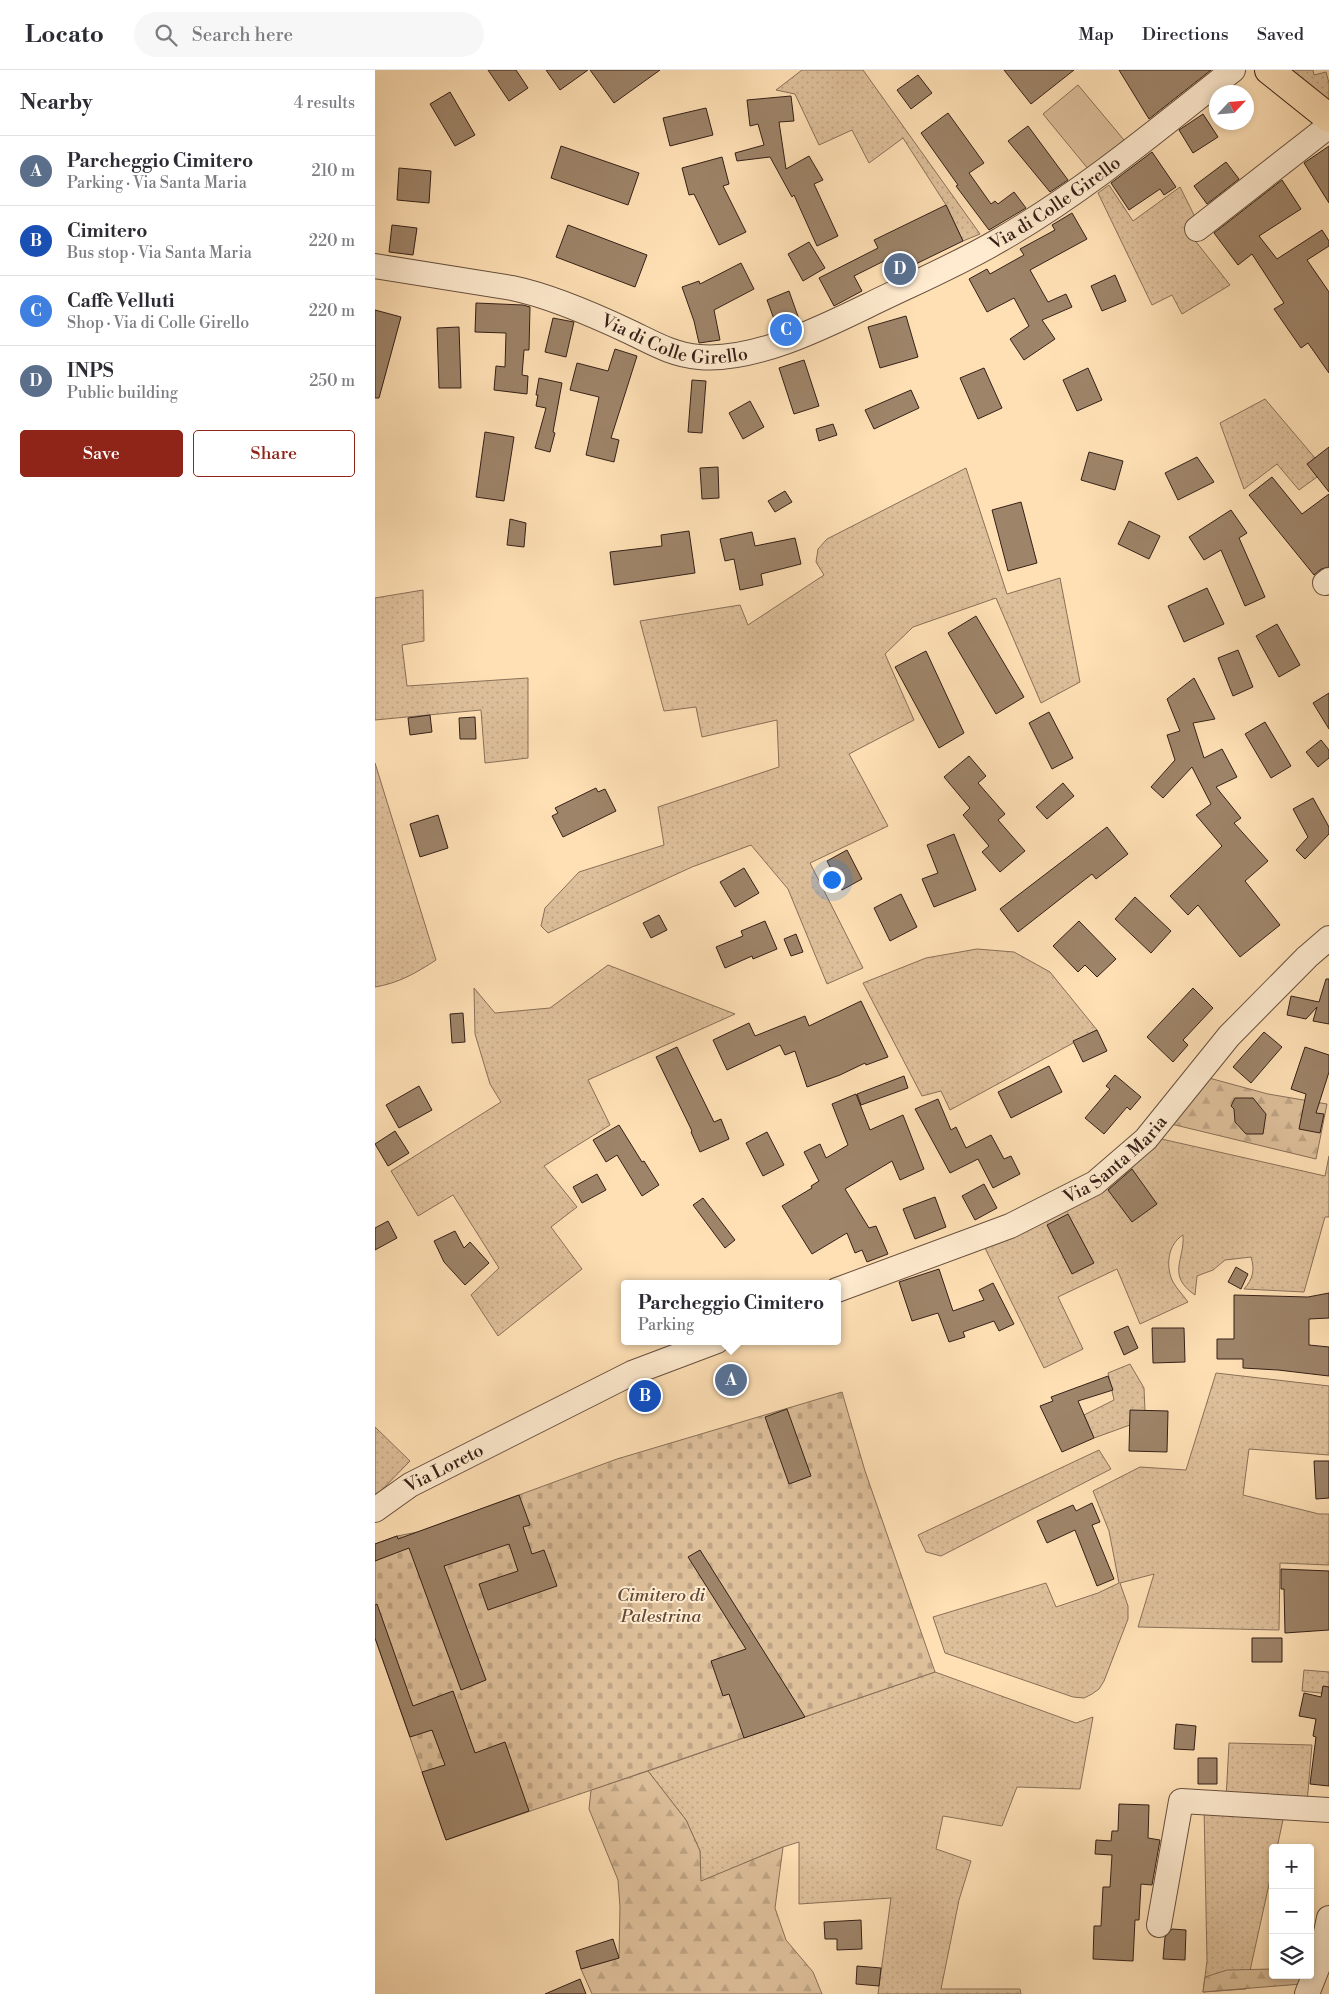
<!DOCTYPE html>
<html lang="en">
<head>
<meta charset="utf-8">
<style>
	body { margin:0; font-family:"Libre Bodoni",serif; background:#f7f7f7; color:#2b2b33 }
	.controls { position:absolute; right:15px; bottom:15px; display:grid; overflow:hidden; border-radius:5px; box-shadow:0 2px 8px #0003 }
	.controls button { width:45px; height:45px; display:grid; place-items:center; padding:0; border:0; border-bottom:1px solid #e1e1e2; background:#fff; color:#2b2b33; font:25px sans-serif }
	.compass { position:absolute; left:834px; top:15px; width:45px; height:45px; border-radius:50%; background:#fff; box-shadow:0 2px 8px #0003; rotate:64deg }
	.you { position:absolute; left:456px; top:809px; width:18px; height:18px; margin:-12px; border:4px solid #fff; border-radius:50%; background:#1a73e8; box-shadow:0 0 0 8px #1a73e833 }
	.badge { display:grid; place-items:center; width:32px; height:32px; border-radius:50%; background:#8f2418; color:#fff; font-size:16px; font-weight:700 }
	.pin { position:absolute; translate:-50% -50%; border:2px solid #fff; box-shadow:0 1px 5px #0006 }
	.popup { position:absolute; left:246px; top:1210px; width:220px; height:65px; box-sizing:border-box; display:grid; place-content:center; border-radius:5px; background:#fff; filter:drop-shadow(0 1px 4px #0005); font-size:16px; white-space:nowrap; color:#7c7c81 }
	.popup b { font-size:19px; color:#2b2b33 }
	.popup::after { content:''; position:absolute; left:50%; top:100%; margin-left:-10px; border:10px solid transparent; border-top-color:#fff }
	.list { margin:0; padding:0; list-style:none }
	h2 { display:flex; justify-content:space-between; align-items:center; height:65px; margin:0; padding:0 20px; font-size:21px }
	h2 small { font-size:16px; font-weight:400; color:#7c7c81 }
	.list li { display:grid; grid-template-columns:32px 1fr auto; gap:15px; align-items:center; box-sizing:border-box; height:70px; padding:0 20px; border-top:1px solid #e1e1e2 }
	.list b { display:block; font-size:19px; white-space:nowrap }
	.list p { margin:0; font-size:16px; white-space:nowrap; color:#7c7c81 }
	.list em { font-size:16px; font-style:normal; color:#7c7c81 }
	.actions { display:flex; gap:10px; padding:15px 20px }
	.actions a { flex:1; padding:11px 0; border:1px solid #8f2418; border-radius:5px; text-align:center; font-size:18px; color:#8f2418 }
	.actions .main { background:#8f2418; color:#fff }
	.icon { flex:none; width:28px; height:28px; fill:none; stroke:currentColor; stroke-width:2; stroke-linecap:round; stroke-linejoin:round }
	.map { position:relative; flex:none; width:954px; height:1924px; overflow:hidden }
	header { display:flex; align-items:center; gap:30px; box-sizing:border-box; height:70px; padding:0 25px; background:#fff; border-bottom:1px solid #e1e1e2 }
	header strong { font-size:24px }
	nav { display:flex; gap:28px; margin-inline-start:auto; font-size:18px }
	.search { width:350px; height:45px; background:#f7f7f7; display:flex; align-items:center; gap:12px; box-sizing:border-box; padding:0 18px; border-radius:28px; color:#7c7c81; font-size:19px }
	main { display:flex }
	aside { flex:1; background:#fff }
	.map>svg:first-child { display:block }
	.grass { fill:url(#grass-dots); stroke:#897058 }
	.forest { fill:url(#forest-firs); stroke:#897058 }
	.cemetery { fill:url(#cemetery-stones); stroke:#897058 }
	.pitch { fill:#ddbf9a; stroke:#897058 }
	.building { fill:#9e8469; stroke:#352017 }
	.lines { fill:none; stroke-linecap:round; stroke-linejoin:round }
	.minor-casing { stroke:#68503e; stroke-width:26 }
	.major-casing { stroke:#352017; stroke-width:30 }
	.minor { stroke:#ffebcf; stroke-width:24 }
	.major { stroke:#ffe0b5; stroke-width:28 }
	.labels { text-anchor:middle; stroke-width:4; stroke-linejoin:round; paint-order:stroke }
	.street-label { font-size:18px; fill:#352017; stroke:#ffebcf }
	.park-label { font-size:18px; font-style:italic; fill:#5f4838; stroke:#ffebcf }
</style>
</head>
<body>
<header>
<strong>Locato</strong>
<div class="search"><svg class="icon" aria-label="search" viewBox="0 0 24 24"><circle cx="10" cy="10" r="6"/><path d="M15 15l6 6"/></svg>Search here</div>
<nav><a>Map</a><a>Directions</a><a>Saved</a></nav>
</header>
<main>
<aside>
<h2>Nearby<small>4 results</small></h2>
<ul class="list">
<li><span class="badge" style="background:#5c6f8a">A</span><div><b>Parcheggio Cimitero</b><p>Parking · Via Santa Maria</p></div><em>210 m</em></li>
<li><span class="badge" style="background:#1a4fb4">B</span><div><b>Cimitero</b><p>Bus stop · Via Santa Maria</p></div><em>220 m</em></li>
<li><span class="badge" style="background:#3f7fe0">C</span><div><b>Caffè Velluti</b><p>Shop · Via di Colle Girello</p></div><em>220 m</em></li>
<li><span class="badge" style="background:#5c6f8a">D</span><div><b>INPS</b><p>Public building</p></div><em>250 m</em></li>
</ul>
<div class="actions"><a class="main">Save</a><a>Share</a></div>
</aside>
<div class="map">
<svg width="954" height="1924" viewBox="0 0 954 1924">
	<defs>
		<pattern id="grass-dots" width="8" height="8" patternUnits="userSpaceOnUse" patternTransform="scale(1.25)"><rect width="8" height="8" fill="#ddbf9a"/><path d="M2 2h.1M6 6h.1" fill="none" stroke="#bea484" stroke-width="1.8" stroke-linecap="round"/></pattern>
		<pattern id="forest-firs" width="22" height="20" patternUnits="userSpaceOnUse" patternTransform="scale(1.25)"><rect width="22" height="20" fill="#ddbf9a"/><path d="M5 1l3.5 6h-7zM16 11l3.5 6h-7z" fill="#bea484"/></pattern>
		<pattern id="cemetery-stones" width="16" height="16" patternUnits="userSpaceOnUse" patternTransform="scale(1.25)"><rect width="16" height="16" fill="#ddbf9a"/><path d="M2 7V4a2 2 0 0 1 4 0v3zM10 15v-3a2 2 0 0 1 4 0v3z" fill="#bea484"/></pattern>
	</defs>
	<rect width="100%" height="100%" fill="#ffe0b5"/>
	<filter id="stains"><feTurbulence type="fractalNoise" baseFrequency=".004" numOctaves="4"/><feColorMatrix values="0 0 0 0 .2 0 0 0 0 .09 0 0 0 0 .02 0 0 0 .5 -.17"/></filter>
	<radialGradient id="worn" r=".72"><stop offset=".6" stop-color="#630" stop-opacity="0"/><stop offset="1" stop-color="#630" stop-opacity=".3"/></radialGradient>
	<!-- grass -->
	<path class="grass" d="M 427,0 L 488,0 L 605,164 L 588,171 L 571,135 L 528,68 L 494,93 L 477,60 L 444,75 L 420,24 L 401,20 Z
		M 918,0 L 938,0 L 939,5 L 951,2 L 954,13 L 954,32 L 916,2 Z
		M 734,115 L 758,151 L 805,117 L 821,149 L 811,159 L 855,215 L 807,244 L 797,225 L 777,235 L 723,123 Z
		M 890,329 L 940,388 L 942,407 L 924,420 L 902,394 L 869,419 L 845,353 Z
		M 591,398 L 632,524 L 685,508 L 705,612 L 666,633 L 621,528 L 538,557 L 510,584 L 539,650 L 474,684 L 513,756 L 435,793 L 488,898 L 452,914 L 413,819 L 376,775 L 317,797 L 173,863 L 166,856 L 170,838 L 204,802 L 289,775 L 283,737 L 404,697 L 402,650 L 327,667 L 321,637 L 289,641 L 265,551 L 365,535 L 373,555 L 449,505 L 441,492 L 443,479 L 452,469 Z
		M 48,520 L 49,571 L 27,575 L 32,616 L 153,608 L 153,688 L 110,693 L 106,640 L 0,650 L 0,528 Z
		M 0,693 L 61,890 C 41,903 24,913 0,917 Z
		M 602,879 L 639,882 L 675,902 L 722,960 L 575,1040 L 566,1021 L 547,1026 L 488,913 L 551,888 Z
		M 233,895 L 360,944 L 213,1010 L 235,1055 L 169,1096 L 202,1137 L 176,1157 L 207,1199 L 123,1266 L 96,1225 L 124,1198 L 78,1125 L 43,1146 L 16,1101 L 126,1032 L 115,1014 L 100,964 L 99,918 L 120,943 L 175,938 Z
		M 782,1068 L 950,1106 L 954,1086 L 954,1147 L 950,1147 L 929,1222 L 869,1219 C 878,1209 880,1200 876,1187 L 850,1190 L 838,1200 L 822,1206 L 820,1225 C 791,1205 810,1190 808,1165 C 793,1174 790,1196 798,1212 C 802,1219 808,1225 813,1232 L 765,1254 L 742,1199 L 683,1227 L 708,1279 L 669,1298 L 608,1174 Z
		M 755,1294 L 769,1318 L 770,1341 L 755,1355 L 719,1368 L 709,1345 L 739,1330 L 733,1303 Z
		M 841,1303 L 954,1316 L 954,1385 L 874,1379 L 868,1425 L 944,1444 L 954,1444 L 954,1495 L 905,1493 L 904,1560 L 763,1557 L 779,1504 L 745,1513 L 753,1536 L 753,1549 L 729,1611 L 724,1619 L 717,1624 L 709,1628 L 698,1627 L 570,1583 L 558,1547 L 671,1513 L 681,1537 L 723,1523 L 744,1513 L 734,1461 L 718,1421 L 765,1397 L 811,1400 Z
		M 0,1357 L 35,1391 L 0,1427 Z
		M 724,1380 L 736,1399 L 566,1486 L 551,1482 L 543,1465 Z
		M 929,1600 L 954,1602 L 954,1624 L 927,1621 Z
		M 560,1602 L 701,1653 L 718,1647 L 705,1719 L 642,1717 L 627,1756 L 568,1746 L 561,1779 L 596,1791 L 584,1830 L 566,1919 L 645,1919 L 646,1924 L 503,1924 L 516,1828 L 424,1834 L 424,1772 L 408,1777 L 325,1812 L 325,1781 L 311,1750 L 273,1701 Z
		M 854,1673 L 937,1675 L 932,1733 L 851,1729 Z
		M 829,1737 L 909,1745 L 902,1778 L 898,1778 L 898,1796 L 871,1919 L 828,1922 L 832,1891 Z"/>
	<!-- forest -->
	<path class="forest" d="M 834,1008 L 893,1024 L 952,1034 L 941,1089 L 796,1054 Z
		M 273,1701 L 311,1750 L 325,1781 L 326,1811 L 408,1777 L 400,1838 L 411,1870 L 438,1902 L 447,1924 L 217,1924 L 206,1899 L 244,1888 L 245,1837 L 243,1810 L 214,1739 L 216,1720 Z
		M 898,1899 L 898,1905 L 933,1905 L 926,1914 L 828,1922 L 830,1907 L 852,1900 Z"/>
	<!-- cemetery -->
	<path class="cemetery" d="M 467,1322 L 490,1401 L 560,1602 L 71,1770 L 0,1568 L 0,1474 L 22,1466 L 43,1462 L 242,1389 Z"/>
	<!-- pitch -->
	<path class="pitch" d="M 703,15 L 749,70 L 714,100 L 668,44 Z"/>
	<!-- building -->
	<path class="building" d="M 113,0 L 141,0 L 153,18 L 134,31 Z
		M 171,0 L 213,0 L 185,20 Z
		M 215,0 L 285,0 L 239,33 Z
		M 629,0 L 699,0 L 656,34 Z
		M 744,0 L 836,0 L 774,49 Z
		M 543,5 L 557,23 L 536,39 L 522,20 Z
		M 75,22 L 100,65 L 80,76 L 55,34 Z
		M 416,26 L 419,51 L 404,52 L 411,99 L 434,86 L 448,110 L 439,114 L 463,166 L 442,176 L 419,125 L 417,127 L 395,87 L 362,91 L 360,83 L 389,75 L 383,54 L 375,56 L 372,30 Z
		M 331,38 L 338,65 L 295,76 L 288,48 Z
		M 573,43 L 609,93 L 594,103 L 616,134 L 620,131 L 623,134 L 639,122 L 651,138 L 614,160 L 581,116 L 583,115 L 546,63 Z
		M 828,44 L 843,67 L 818,83 L 804,60 Z
		M 653,56 L 693,110 L 675,122 L 633,71 Z
		M 186,76 L 264,103 L 253,135 L 176,108 Z
		M 954,76 L 954,133 L 929,93 Z
		M 777,82 L 801,117 L 789,125 L 785,119 L 754,140 L 736,113 Z
		M 347,87 L 354,114 L 348,116 L 371,162 L 344,175 L 319,124 L 314,125 L 307,98 Z
		M 851,92 L 864,109 L 832,134 L 819,116 Z
		M 24,98 L 56,101 L 54,133 L 22,130 Z
		M 907,110 L 926,139 L 884,166 L 902,189 L 947,160 L 954,171 L 954,176 L 932,190 L 954,222 L 954,303 L 933,273 L 926,278 L 899,239 L 909,233 L 877,184 L 863,195 L 839,163 Z
		M 571,135 L 588,171 L 516,206 L 509,191 L 479,206 L 487,221 L 459,236 L 444,208 L 503,178 L 499,170 Z
		M 697,143 L 712,169 L 655,200 L 673,232 L 691,224 L 697,237 L 667,250 L 680,269 L 649,290 L 635,269 L 654,256 L 639,228 L 612,242 L 594,209 L 612,199 L 615,204 L 649,185 L 645,179 L 680,160 L 677,155 Z
		M 17,155 L 42,158 L 38,185 L 14,182 Z
		M 193,155 L 272,185 L 260,217 L 181,187 Z
		M 434,172 L 450,198 L 428,211 L 413,184 Z
		M 366,193 L 379,219 L 339,240 L 345,270 L 324,273 L 319,251 L 307,217 L 324,211 L 325,214 Z
		M 740,205 L 751,231 L 727,241 L 716,216 Z
		M 414,221 L 425,252 L 403,260 L 392,230 Z
		M 101,233 L 148,235 L 155,237 L 154,280 L 149,280 L 147,305 L 153,306 L 152,324 L 119,320 L 121,296 L 130,297 L 131,263 L 100,262 Z
		M 0,240 L 26,247 L 4,328 L 0,328 Z
		M 531,246 L 543,287 L 505,298 L 493,257 Z
		M 178,248 L 199,252 L 191,287 L 170,282 Z
		M 84,257 L 86,318 L 64,318 L 62,258 Z
		M 240,279 L 262,286 L 236,368 L 244,370 L 239,392 L 211,385 L 224,327 L 195,320 L 202,293 L 233,301 Z
		M 429,290 L 444,336 L 419,344 L 404,298 Z
		M 609,298 L 627,338 L 603,349 L 585,308 Z
		M 713,298 L 727,330 L 702,341 L 688,310 Z
		M 164,308 L 187,313 L 178,362 L 180,363 L 175,382 L 160,378 L 171,338 L 161,336 L 163,325 L 161,325 Z
		M 317,310 L 331,311 L 327,363 L 313,362 Z
		M 536,320 L 544,338 L 499,359 L 490,340 Z
		M 375,331 L 389,357 L 368,369 L 354,343 Z
		M 458,354 L 462,365 L 444,371 L 441,359 Z
		M 110,362 L 139,367 L 129,431 L 101,427 Z
		M 954,377 L 954,422 L 932,394 Z
		M 714,382 L 748,391 L 740,420 L 706,410 Z
		M 822,387 L 839,412 L 803,430 L 790,403 Z
		M 343,397 L 344,428 L 327,429 L 325,398 Z
		M 897,407 L 927,444 L 954,424 L 954,497 L 946,499 L 939,505 L 874,425 Z
		M 410,421 L 417,432 L 400,442 L 393,431 Z
		M 646,432 L 662,493 L 633,501 L 617,440 Z
		M 856,440 L 872,463 L 864,468 L 890,527 L 870,536 L 846,480 L 829,490 L 814,467 Z
		M 135,449 L 151,453 L 149,477 L 132,475 Z
		M 754,451 L 785,466 L 774,489 L 743,474 Z
		M 314,461 L 320,503 L 239,515 L 235,482 L 287,476 L 286,465 Z
		M 377,462 L 380,476 L 420,468 L 426,494 L 386,504 L 388,515 L 365,520 L 359,489 L 350,491 L 345,469 Z
		M 832,518 L 849,554 L 809,572 L 793,536 Z
		M 601,546 L 649,627 L 621,644 L 573,563 Z
		M 902,554 L 925,595 L 904,607 L 881,566 Z
		M 863,580 L 878,617 L 858,626 L 843,588 Z
		M 551,581 L 589,663 L 564,678 L 520,597 Z
		M 819,608 L 840,649 L 818,653 L 829,688 L 847,679 L 862,707 L 841,717 L 866,748 L 859,753 L 893,791 L 870,811 L 905,855 L 865,887 L 823,835 L 813,845 L 795,826 L 847,776 L 821,745 L 836,734 L 817,697 L 788,728 L 776,717 L 800,690 L 792,665 L 805,661 L 792,629 Z
		M 954,623 L 954,659 L 938,633 Z
		M 674,642 L 698,688 L 677,699 L 654,653 Z
		M 55,645 L 57,662 L 35,665 L 33,648 Z
		M 100,647 L 101,669 L 85,669 L 84,648 Z
		M 890,652 L 916,696 L 896,708 L 870,664 Z
		M 946,670 L 954,680 L 954,688 L 943,697 L 931,682 Z
		M 594,686 L 611,706 L 603,713 L 630,744 L 623,750 L 650,781 L 625,802 L 607,782 L 614,776 L 588,745 L 595,738 L 569,707 Z
		M 688,713 L 699,726 L 672,749 L 661,737 Z
		M 221,718 L 223,722 L 230,719 L 241,741 L 188,767 L 177,746 L 183,743 L 180,738 Z
		M 938,728 L 954,757 L 954,764 L 930,789 L 921,780 L 933,767 L 918,739 Z
		M 63,745 L 73,778 L 45,787 L 35,754 Z
		M 732,757 L 753,784 L 721,809 L 717,804 L 643,862 L 625,839 Z
		M 579,764 L 601,820 L 559,837 L 547,809 L 563,803 L 552,775 Z
		M 472,780 L 487,809 L 467,820 L 452,791 Z
		M 369,798 L 384,823 L 360,837 L 345,812 Z
		M 526,824 L 542,857 L 515,871 L 499,838 Z
		M 760,827 L 796,861 L 776,883 L 740,849 Z
		M 284,845 L 292,860 L 276,868 L 268,853 Z
		M 390,851 L 402,879 L 378,889 L 377,886 L 350,898 L 341,877 L 368,866 L 366,861 Z
		M 704,851 L 741,889 L 722,907 L 710,895 L 703,902 L 678,876 Z
		M 421,864 L 428,882 L 416,886 L 409,869 Z
		M 951,909 L 954,909 L 954,954 L 938,951 L 942,937 L 931,949 L 912,945 L 916,926 L 944,932 Z
		M 818,918 L 838,938 L 808,970 L 813,975 L 798,992 L 772,967 Z
		M 486,931 L 513,987 L 491,995 L 490,993 L 465,1005 L 432,1017 L 420,981 L 410,985 L 405,975 L 352,1000 L 338,970 L 374,953 L 380,966 L 430,946 L 434,956 Z
		M 88,943 L 90,972 L 77,973 L 75,944 Z
		M 722,960 L 732,981 L 708,992 L 698,971 Z
		M 889,962 L 907,977 L 876,1013 L 858,997 Z
		M 302,977 L 339,1052 L 346,1049 L 354,1069 L 325,1082 L 316,1062 L 317,1061 L 281,987 Z
		M 930,977 L 954,985 L 954,1002 L 941,1043 L 949,1044 L 945,1063 L 924,1059 L 931,1024 L 916,1019 Z
		M 674,996 L 687,1022 L 636,1048 L 623,1022 Z
		M 740,1005 L 766,1027 L 755,1040 L 752,1037 L 729,1064 L 710,1048 L 735,1019 L 731,1016 Z
		M 529,1006 L 533,1018 L 486,1035 L 482,1024 Z
		M 44,1016 L 57,1040 L 24,1058 L 11,1035 Z
		M 481,1024 L 495,1060 L 528,1045 L 549,1099 L 525,1110 L 517,1091 L 470,1119 L 494,1158 L 501,1156 L 513,1184 L 492,1192 L 487,1180 L 480,1183 L 472,1163 L 437,1184 L 407,1136 L 437,1118 L 436,1116 L 444,1111 L 429,1082 L 445,1074 L 451,1088 L 473,1075 L 457,1034 Z
		M 860,1028 L 878,1028 L 891,1044 L 888,1064 L 871,1064 L 860,1052 L 859,1039 L 856,1036 Z
		M 563,1029 L 576,1060 L 581,1057 L 591,1078 L 616,1065 L 629,1089 L 636,1086 L 645,1104 L 618,1118 L 603,1089 L 575,1103 L 540,1039 Z
		M 244,1055 L 267,1092 L 269,1091 L 284,1115 L 267,1126 L 242,1085 L 231,1092 L 218,1070 Z
		M 20,1061 L 34,1083 L 13,1096 L 0,1074 Z
		M 392,1062 L 409,1095 L 388,1106 L 371,1073 Z
		M 757,1099 L 782,1134 L 757,1152 L 733,1120 Z
		M 222,1104 L 231,1120 L 207,1133 L 198,1117 Z
		M 609,1114 L 622,1138 L 600,1150 L 587,1126 Z
		M 560,1127 L 571,1157 L 540,1169 L 528,1139 Z
		M 328,1128 L 360,1170 L 350,1178 L 318,1135 Z
		M 693,1144 L 719,1193 L 697,1204 L 672,1155 Z
		M 13,1151 L 22,1168 L 0,1180 L 0,1158 Z
		M 80,1161 L 89,1178 L 95,1172 L 114,1193 L 90,1215 L 69,1192 L 59,1171 Z
		M 861,1197 L 873,1204 L 866,1219 L 853,1212 Z
		M 564,1199 L 578,1241 L 609,1230 L 604,1220 L 618,1213 L 639,1254 L 624,1261 L 619,1251 L 588,1262 L 590,1267 L 574,1272 L 563,1243 L 537,1251 L 524,1212 Z
		M 954,1223 L 954,1248 L 934,1249 L 934,1275 L 954,1277 L 954,1306 L 903,1300 L 868,1298 L 868,1289 L 842,1289 L 842,1269 L 859,1269 L 859,1225 L 933,1227 Z
		M 753,1256 L 763,1278 L 749,1285 L 739,1262 Z
		M 777,1258 L 809,1258 L 810,1292 L 778,1293 Z
		M 733,1306 L 738,1320 L 703,1331 L 719,1368 L 687,1382 L 665,1336 L 678,1331 L 676,1327 Z
		M 412,1339 L 436,1406 L 414,1414 L 390,1347 Z
		M 755,1340 L 793,1341 L 792,1382 L 754,1381 Z
		M 939,1391 L 954,1391 L 954,1428 L 941,1429 Z
		M 144,1425 L 155,1455 L 148,1457 L 157,1484 L 169,1480 L 182,1516 L 113,1540 L 104,1514 L 143,1501 L 134,1474 L 69,1496 L 111,1610 L 86,1620 L 34,1478 L 0,1491 L 0,1474 L 22,1466 L 23,1469 Z
		M 717,1433 L 725,1452 L 717,1455 L 739,1509 L 722,1516 L 700,1460 L 672,1473 L 662,1451 L 698,1435 L 701,1441 Z
		M 325,1480 L 430,1647 L 369,1668 L 354,1624 L 348,1626 L 336,1591 L 371,1579 L 313,1487 Z
		M 906,1499 L 954,1501 L 954,1560 L 910,1563 L 909,1519 L 906,1519 Z
		M 2,1534 L 38,1636 L 78,1621 L 100,1683 L 130,1672 L 154,1741 L 71,1770 L 47,1702 L 70,1695 L 57,1660 L 35,1667 L 0,1568 L 0,1535 Z
		M 877,1568 L 907,1568 L 907,1592 L 877,1592 Z
		M 948,1616 L 954,1617 L 954,1716 L 935,1714 L 941,1667 L 938,1666 L 941,1649 L 924,1646 L 929,1623 L 946,1627 Z
		M 801,1654 L 821,1656 L 819,1680 L 799,1679 Z
		M 823,1688 L 842,1688 L 842,1714 L 823,1714 Z
		M 744,1734 L 774,1735 L 773,1768 L 785,1770 L 777,1815 L 766,1814 L 764,1850 L 760,1850 L 758,1891 L 718,1889 L 719,1856 L 726,1856 L 728,1817 L 735,1817 L 737,1785 L 720,1784 L 721,1770 L 736,1771 L 737,1761 L 743,1761 Z
		M 486,1850 L 487,1879 L 462,1880 L 462,1869 L 450,1869 L 449,1852 Z
		M 797,1859 L 811,1860 L 810,1890 L 788,1889 L 790,1867 Z
		M 238,1869 L 244,1888 L 206,1899 L 201,1881 Z
		M 482,1896 L 506,1898 L 504,1916 L 481,1914 Z
		M 205,1909 L 211,1924 L 170,1924 Z"/>
	<g class="lines">
		<defs>
			<g id="minor">
				<path d="M 822,159 L 954,56"/>
				<path id="s1" d="M 0,196 L 137,218 C 176,226 219,245 255,262 C 278,273 298,285 324,287 C 378,292 447,258 494,235 C 537,214 582,195 623,171 C 707,123 782,60 858,0"/>
				<path d="M 950,513 L 954,510"/>
				<path id="s2" d="M 462,1220 L 635,1156 L 720,1113 L 771,1069 L 854,966 L 932,887 L 954,868"/>
				<path id="s3" d="M 0,1440 L 35,1415 L 257,1303 L 342,1271"/>
				<path d="M 784,1855 L 806,1731 L 954,1740"/>
				<path d="M 932,1924 L 945,1891 L 954,1848"/>
			</g>
			<path id="major" d="M 894,0 L 954,48"/>
		</defs>
		<!-- minor casing -->
		<use href="#minor" class="minor-casing"/>
		<!-- major casing -->
		<use href="#major" class="major-casing"/>
		<!-- minor -->
		<use href="#minor" class="minor"/>
		<!-- major -->
		<use href="#major" class="major"/>
	</g>
	<g class="labels">
		<!-- street labels -->
		<g class="street-label">
			<text dy="6" stroke="none"><textPath href="#s1" startOffset="731">Via di Colle Girello</textPath></text>
			<text dy="6" stroke="none"><textPath href="#s1" startOffset="311">Via di Colle Girello</textPath></text>
			<text dy="6" stroke="none"><textPath href="#s2" startOffset="310">Via Santa Maria</textPath></text>
			<text dy="6" stroke="none"><textPath href="#s3" startOffset="81">Via Loreto</textPath></text>
		</g>
		<!-- park labels -->
		<g class="park-label">
			<text x="286" y="1531">Cimitero di<tspan x="286" dy="21">Palestrina</tspan></text>
		</g>
	</g>
	<rect width="100%" height="100%" filter="url(#stains)"/>
	<rect width="100%" height="100%" fill="url(#worn)"/>
</svg>
<div class="controls">
<button>+</button>
<button>−</button>
<button><svg class="icon" aria-label="layers" viewBox="0 0 24 24"><path d="M12 4l9 5-9 5-9-5zM3 14l9 5 9-5"/></svg></button>
</div>
<svg class="compass" viewBox="-18 -18 36 36"><path d="M0-13l5 13h-10z" fill="#e53935"/><path d="M0 13l5-13h-10z" fill="#7c7c81"/></svg>
<div class="you"></div>
<div class="pin badge" style="left:356px;top:1310px;background:#5c6f8a">A</div>
<div class="popup"><b>Parcheggio Cimitero</b>Parking</div>
<div class="pin badge" style="left:270px;top:1326px;background:#1a4fb4">B</div>
<div class="pin badge" style="left:411px;top:260px;background:#3f7fe0">C</div>
<div class="pin badge" style="left:525px;top:199px;background:#5c6f8a">D</div>
</div>
</main>
</body>
</html>
